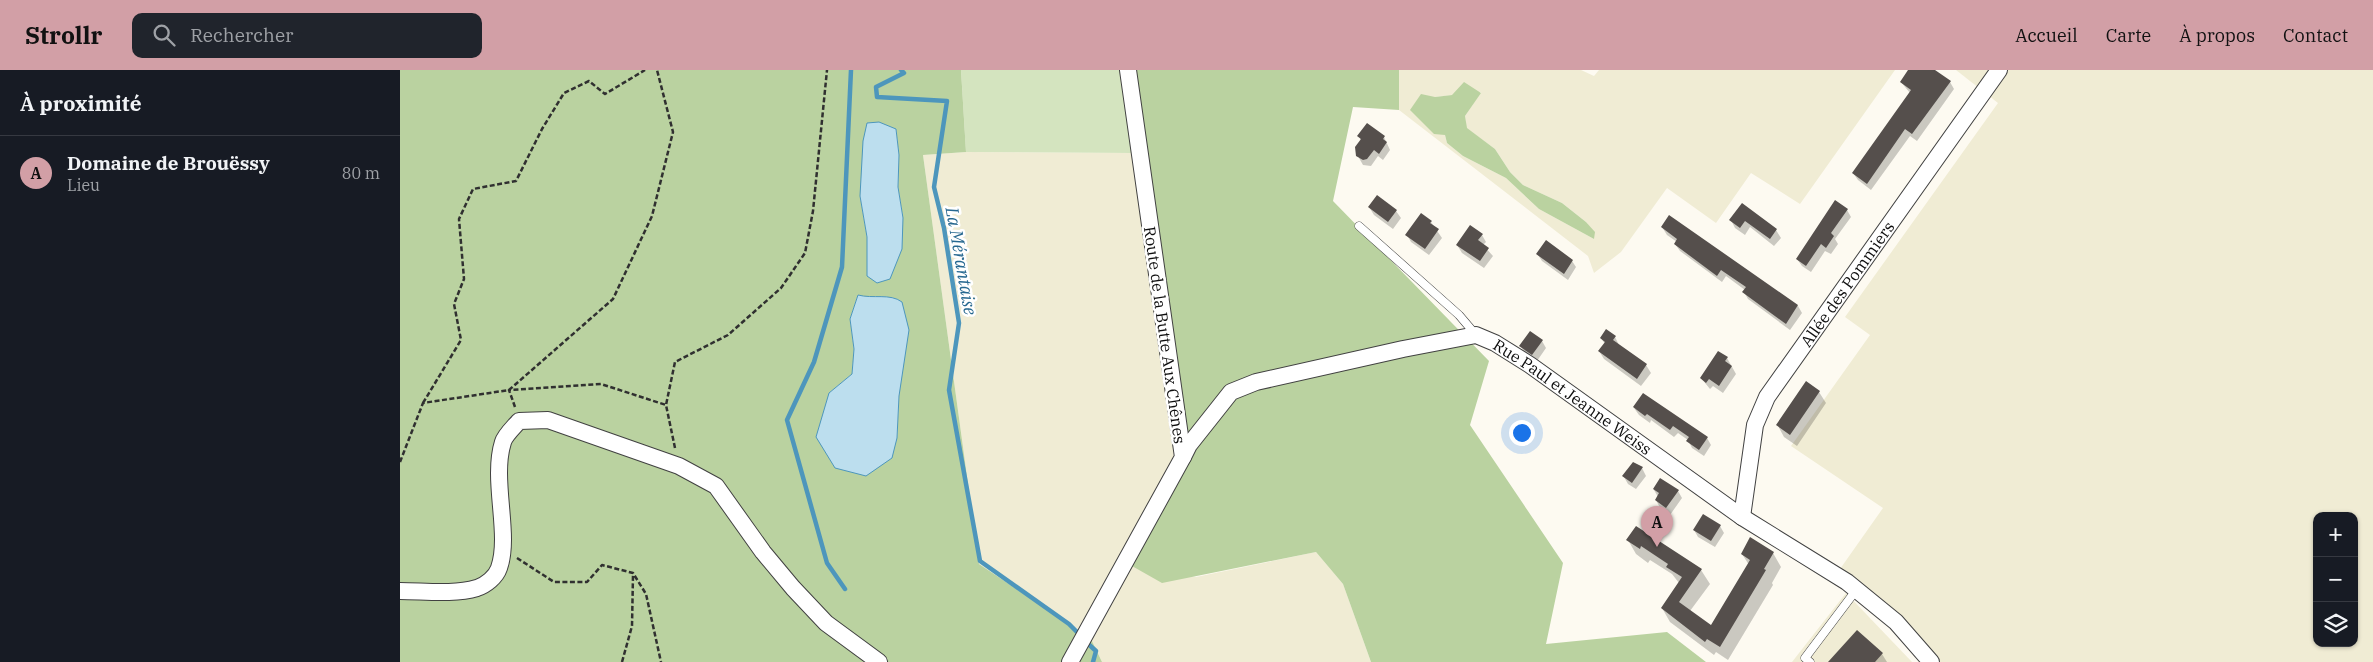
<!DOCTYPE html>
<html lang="fr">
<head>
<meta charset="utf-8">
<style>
	body { margin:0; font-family:"IBM Plex Serif",serif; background:#20242c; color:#f1f3f6 }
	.controls { position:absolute; right:15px; bottom:15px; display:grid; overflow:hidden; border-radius:10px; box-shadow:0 1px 4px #0004 }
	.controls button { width:45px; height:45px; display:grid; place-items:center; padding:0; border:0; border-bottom:1px solid #363941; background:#171b24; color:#f1f3f6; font:25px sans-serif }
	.you { position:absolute; left:1121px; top:362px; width:18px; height:18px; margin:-12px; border:4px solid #fff; border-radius:50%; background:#1a73e8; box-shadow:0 0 0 8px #1a73e833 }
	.badge { display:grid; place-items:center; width:32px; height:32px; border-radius:50%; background:#d29fa6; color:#111; font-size:16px; font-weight:700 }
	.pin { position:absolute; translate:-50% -41px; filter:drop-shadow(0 1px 2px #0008) }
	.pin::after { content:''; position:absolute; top:26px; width:18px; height:15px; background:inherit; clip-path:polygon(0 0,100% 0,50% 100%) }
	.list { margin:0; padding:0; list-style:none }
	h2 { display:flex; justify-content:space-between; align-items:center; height:65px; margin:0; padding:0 20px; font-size:21px }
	h2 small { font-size:16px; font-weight:400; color:#9ea1a6 }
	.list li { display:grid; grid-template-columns:32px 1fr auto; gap:15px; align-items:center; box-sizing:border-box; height:75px; padding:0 20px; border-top:1px solid #363941 }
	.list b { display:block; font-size:19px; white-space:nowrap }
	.list p { margin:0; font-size:16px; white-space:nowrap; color:#9ea1a6 }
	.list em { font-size:16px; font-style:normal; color:#9ea1a6 }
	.icon { flex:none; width:28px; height:28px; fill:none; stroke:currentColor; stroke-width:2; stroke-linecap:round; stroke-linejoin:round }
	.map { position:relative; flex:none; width:1973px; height:592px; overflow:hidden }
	header { display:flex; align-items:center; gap:30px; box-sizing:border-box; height:70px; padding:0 25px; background:#d29fa6; color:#111 }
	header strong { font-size:24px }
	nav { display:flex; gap:28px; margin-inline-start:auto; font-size:18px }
	.search { width:350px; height:45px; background:#20242c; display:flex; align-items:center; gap:12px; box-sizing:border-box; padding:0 18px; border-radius:10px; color:#9ea1a6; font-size:19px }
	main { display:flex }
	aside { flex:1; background:#171b24 }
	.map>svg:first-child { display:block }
	.farmland { fill:#f0ecd4; fill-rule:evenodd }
	.green { fill:#d4e4bf }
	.forest { fill:#bad2a0; fill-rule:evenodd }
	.water { fill:#bcdeee; stroke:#4d96bc }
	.shadow { fill:#0003 }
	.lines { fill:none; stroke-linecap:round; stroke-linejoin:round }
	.stream { stroke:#4d96bc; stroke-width:4.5 }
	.building { fill:#554f4c }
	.lane-casing { stroke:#414141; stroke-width:9 }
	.street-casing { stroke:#414141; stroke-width:18 }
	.path { stroke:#303030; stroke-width:2.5; stroke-dasharray:5 2.5; stroke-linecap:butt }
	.lane { stroke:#fff; stroke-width:8 }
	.street { stroke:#fff; stroke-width:16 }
	.labels { text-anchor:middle; stroke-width:5; stroke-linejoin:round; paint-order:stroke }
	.street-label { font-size:16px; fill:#0e0e0e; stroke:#fff }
	.water-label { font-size:18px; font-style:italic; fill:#276890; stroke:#fff }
</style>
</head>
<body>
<header>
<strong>Strollr</strong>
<div class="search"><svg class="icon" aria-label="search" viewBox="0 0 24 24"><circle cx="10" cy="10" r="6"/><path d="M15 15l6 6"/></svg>Rechercher</div>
<nav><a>Accueil</a><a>Carte</a><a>À propos</a><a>Contact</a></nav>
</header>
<main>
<aside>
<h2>À proximité<small></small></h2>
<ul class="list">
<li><span class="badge">A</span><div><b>Domaine de Brouëssy</b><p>Lieu</p></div><em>80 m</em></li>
</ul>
</aside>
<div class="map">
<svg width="1973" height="592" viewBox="0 0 1973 592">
	<rect width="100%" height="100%" fill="#fdfaf1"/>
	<!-- farmland -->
	<path class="farmland" d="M 999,0 L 1181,0 L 1194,6 L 1199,0 L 1495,0 L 1400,134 L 1351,103 L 1316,153 L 1267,118 L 1221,182 L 1194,203 L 1188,186 L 999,40 ZM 1081,22 L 1065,46 L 1066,58 L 1095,79 L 1110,102 L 1123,115 L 1162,133 L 1186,152 L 1194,162 L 1194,169 L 1139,139 L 1106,108 L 1063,86 L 1047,73 L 1035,27 Z
		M 1556,0 L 1973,0 L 1973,592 L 1540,592 L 1440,499 L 1483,438 L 1391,376 L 1470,265 L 1445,247 L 1598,33 ZM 1917,446 L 1954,446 L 1954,573 L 1917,573 Z
		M 566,82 L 732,83 L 777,388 L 682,562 L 579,494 L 523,85 Z
		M 916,482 L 943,514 L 971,592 L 702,592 L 691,569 L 732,496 L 796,507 Z
		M 1446,523 L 1512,592 L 1392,592 Z"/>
	<!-- green -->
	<path class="green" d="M 561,0 L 732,0 L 732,83 L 566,82 Z"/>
	<!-- forest -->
	<path class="forest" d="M 0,0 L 561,0 L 566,82 L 523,85 L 579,494 L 691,569 L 702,592 L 0,592 ZM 496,59 L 499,85 L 498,117 L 503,148 L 467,206 L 467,167 L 460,126 ZM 458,225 L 470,228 L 484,227 L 499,326 L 497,368 L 429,323 L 452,304 L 454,279 L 450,249 Z
		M 736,0 L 999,0 L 999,40 L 953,37 L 933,131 L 1089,291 L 1070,355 L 1163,493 L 1146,574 L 1267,562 L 1306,592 L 971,592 L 943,514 L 916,482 L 762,513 L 732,496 L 786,393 Z
		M 1064,12 L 1081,23 L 1065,46 L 1067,58 L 1095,79 L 1110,102 L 1123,115 L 1162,133 L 1186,152 L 1195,162 L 1194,169 L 1139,139 L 1106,108 L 1063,86 L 1047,73 L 1045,65 L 1034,64 L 1010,40 L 1021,24 L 1035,27 L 1052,25 Z"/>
	<!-- water -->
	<path class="water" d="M 479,52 L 496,59 L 499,85 L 498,117 L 503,148 L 502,179 L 490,209 L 477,213 L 467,206 L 467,167 L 460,126 L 463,71 L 467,53 Z
		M 458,225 C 473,229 490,223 502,232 L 509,260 L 499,326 L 497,368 L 492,388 L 466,406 L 435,398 L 416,367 L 429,323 L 452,304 L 454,279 L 450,249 Z"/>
	<!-- shadow -->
	<path class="shadow" d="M 1509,0 L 1533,0 L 1550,12 L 1554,19 L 1517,71 L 1510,66 L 1471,120 L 1458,110 L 1453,103 L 1510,23 L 1501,12 Z
		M 959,66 L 984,67 L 990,80 L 983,90 L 978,86 L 971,96 L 963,95 L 959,88 L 961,71 Z
		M 977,127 L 996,141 L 1001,148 L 993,159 L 974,145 L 969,137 Z
		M 1342,135 L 1376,160 L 1381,168 L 1374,176 L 1350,157 L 1345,165 L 1335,158 L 1331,150 Z
		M 1447,140 L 1451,147 L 1435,169 L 1438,174 L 1431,184 L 1425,181 L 1411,202 L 1402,196 L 1397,189 Z
		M 1021,145 L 1031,152 L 1042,168 L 1029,185 L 1011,172 L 1007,165 Z
		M 1269,147 L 1398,236 L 1402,243 L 1390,260 L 1348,229 L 1344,222 L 1345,220 L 1326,206 L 1322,212 L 1280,181 L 1275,174 L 1277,172 L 1267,165 L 1262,157 Z
		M 1082,165 L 1086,172 L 1083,175 L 1093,186 L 1084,198 L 1062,183 L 1057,175 Z
		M 1138,185 L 1172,191 L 1176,197 L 1168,210 L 1142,191 Z
		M 1215,267 L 1219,275 L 1246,295 L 1251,303 L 1241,316 L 1204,289 L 1199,281 L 1205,274 L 1201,268 Z
		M 1142,271 L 1146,278 L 1137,291 L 1125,284 L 1121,276 Z
		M 1327,288 L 1336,304 L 1323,323 L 1313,316 L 1310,319 L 1301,308 Z
		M 1419,322 L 1426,333 L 1397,376 L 1384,367 L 1378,356 Z
		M 1234,338 L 1307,368 L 1311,375 L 1304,386 L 1292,378 L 1288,370 L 1278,363 L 1274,367 L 1251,350 L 1250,353 L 1239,345 Z
		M 1234,393 L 1242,398 L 1246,406 L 1236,419 L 1228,414 L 1224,407 Z
		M 1254,420 L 1278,421 L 1282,428 L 1270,445 L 1260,438 L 1256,430 L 1258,427 Z
		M 1320,456 L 1324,463 L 1315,477 L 1298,467 L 1294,460 Z
		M 1228,470 L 1301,500 L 1310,514 L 1290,541 L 1311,557 L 1349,495 L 1342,484 L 1373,483 L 1381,497 L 1372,513 L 1373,515 L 1328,590 L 1316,582 L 1314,585 L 1270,552 L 1262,538 L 1279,513 L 1272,504 L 1250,490 L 1248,493 L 1236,484 Z
		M 1482,584 L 1487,592 L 1430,592 Z"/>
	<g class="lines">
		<!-- stream -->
		<path class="stream" d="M 501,0 L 504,3 L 476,17 L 477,27 L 547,31 L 534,117 L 544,158 L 559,253 L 549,320 L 580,491 L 669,554 L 680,565
			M 445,519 L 427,493 L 387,350 L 414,292 L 442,197 L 451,0
			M 685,571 L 696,581 L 693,592"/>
	</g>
	<!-- building -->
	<path class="building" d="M 1508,0 L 1535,0 L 1551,11 L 1512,64 L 1505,59 L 1467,114 L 1452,103 L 1511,20 L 1500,12 Z
		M 967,53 L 985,66 L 983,69 L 987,72 L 979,84 L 974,80 L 967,89 L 963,90 L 956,86 L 955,77 L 961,69 L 957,66 Z
		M 977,125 L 997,140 L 988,152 L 968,137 Z
		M 1435,130 L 1448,139 L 1431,163 L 1434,166 L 1426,178 L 1421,174 L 1406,196 L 1396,189 Z
		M 1342,133 L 1377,159 L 1370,169 L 1345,151 L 1340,158 L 1329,150 Z
		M 1021,143 L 1032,151 L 1030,153 L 1039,159 L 1025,179 L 1005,165 Z
		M 1269,145 L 1398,235 L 1386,254 L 1342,222 L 1346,217 L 1321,200 L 1317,206 L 1274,174 L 1277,169 L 1261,157 Z
		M 1070,155 L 1083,164 L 1078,170 L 1089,178 L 1080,191 L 1056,175 Z
		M 1146,170 L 1173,190 L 1164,204 L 1136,184 Z
		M 1206,259 L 1216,266 L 1213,270 L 1247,294 L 1237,309 L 1198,281 L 1205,272 L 1200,268 Z
		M 1130,261 L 1143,270 L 1132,285 L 1119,276 Z
		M 1318,281 L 1328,287 L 1325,291 L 1332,296 L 1319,316 L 1309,309 L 1306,313 L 1300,308 Z
		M 1406,311 L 1420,321 L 1390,365 L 1376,355 Z
		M 1243,323 L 1308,367 L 1299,380 L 1286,371 L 1289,367 L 1273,356 L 1270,360 L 1247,344 L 1245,346 L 1233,337 Z
		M 1233,392 L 1243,397 L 1232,413 L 1222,406 Z
		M 1260,408 L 1279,420 L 1266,438 L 1255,430 L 1259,423 L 1253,419 Z
		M 1303,444 L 1321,455 L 1311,471 L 1293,460 Z
		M 1236,456 L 1302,499 L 1279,532 L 1311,555 L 1350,490 L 1341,484 L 1350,467 L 1374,482 L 1364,499 L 1366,500 L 1320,577 L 1307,569 L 1305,572 L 1261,538 L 1282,507 L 1266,497 L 1268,494 L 1241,476 L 1240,479 L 1226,470 Z
		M 1457,560 L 1483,583 L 1475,592 L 1428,592 Z"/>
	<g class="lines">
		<defs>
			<path id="lane" d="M 959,156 L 1059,245 L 1076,265
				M 1410,592 L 1405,588 L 1457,519"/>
			<g id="street">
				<path id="s1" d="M 783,387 L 789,375 L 831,322 L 856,312 L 1003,279 L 1076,265 L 1095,273 L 1130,295 L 1342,447 L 1447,512 L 1496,552 L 1531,592"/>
				<path id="s2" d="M 1342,447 L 1355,355 L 1367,327 L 1599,0"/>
				<path d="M 0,521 C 24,521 53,525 77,518 C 86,515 96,507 99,498 C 111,464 91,410 103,372 C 105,365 114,357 119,351 L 148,350 L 279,396 L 316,416 L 363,482 L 393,518 L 426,553 L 479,592"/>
				<path d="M 670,592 L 783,387 L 728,0"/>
			</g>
		</defs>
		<!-- lane casing -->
		<use href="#lane" class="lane-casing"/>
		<!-- street casing -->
		<use href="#street" class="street-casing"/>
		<!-- path -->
		<path class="path" d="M 23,333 L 61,270 L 54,234 L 64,209 L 59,149 L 73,119 L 116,111 L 142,59 L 164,23 L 189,11 L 205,24 L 245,0
			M 115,337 L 109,320 L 201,314 L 266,335
			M 275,378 L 266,335 L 275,292 L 328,265 L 381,218 L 405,183 L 413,141 L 427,0
			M 0,392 L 23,333 L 109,320 L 213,229 L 252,146 L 273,62 L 257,0
			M 117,488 L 154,512 L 187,512 L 202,495 L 233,503 L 246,524 L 261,592
			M 222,592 L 232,556 L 233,505"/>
		<!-- lane -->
		<use href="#lane" class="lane"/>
		<!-- street -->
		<use href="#street" class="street"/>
	</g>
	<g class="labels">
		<!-- street labels -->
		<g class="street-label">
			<text dy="6" stroke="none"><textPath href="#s2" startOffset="262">Allée des Pommiers</textPath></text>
			<text transform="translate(765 265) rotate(82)" y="6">Route de la Butte Aux Chênes</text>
			<text dy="6" stroke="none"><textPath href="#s1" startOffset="448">Rue Paul et Jeanne Weiss</textPath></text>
		</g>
		<!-- water labels -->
		<g class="water-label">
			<text transform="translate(561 191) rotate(80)" y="6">La Mérantaise</text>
		</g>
	</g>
</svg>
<div class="controls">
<button>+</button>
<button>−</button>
<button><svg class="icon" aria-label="layers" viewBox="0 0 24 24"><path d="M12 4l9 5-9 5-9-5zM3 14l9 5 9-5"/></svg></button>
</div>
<div class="you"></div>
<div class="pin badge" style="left:1257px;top:477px">A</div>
</div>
</main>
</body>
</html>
